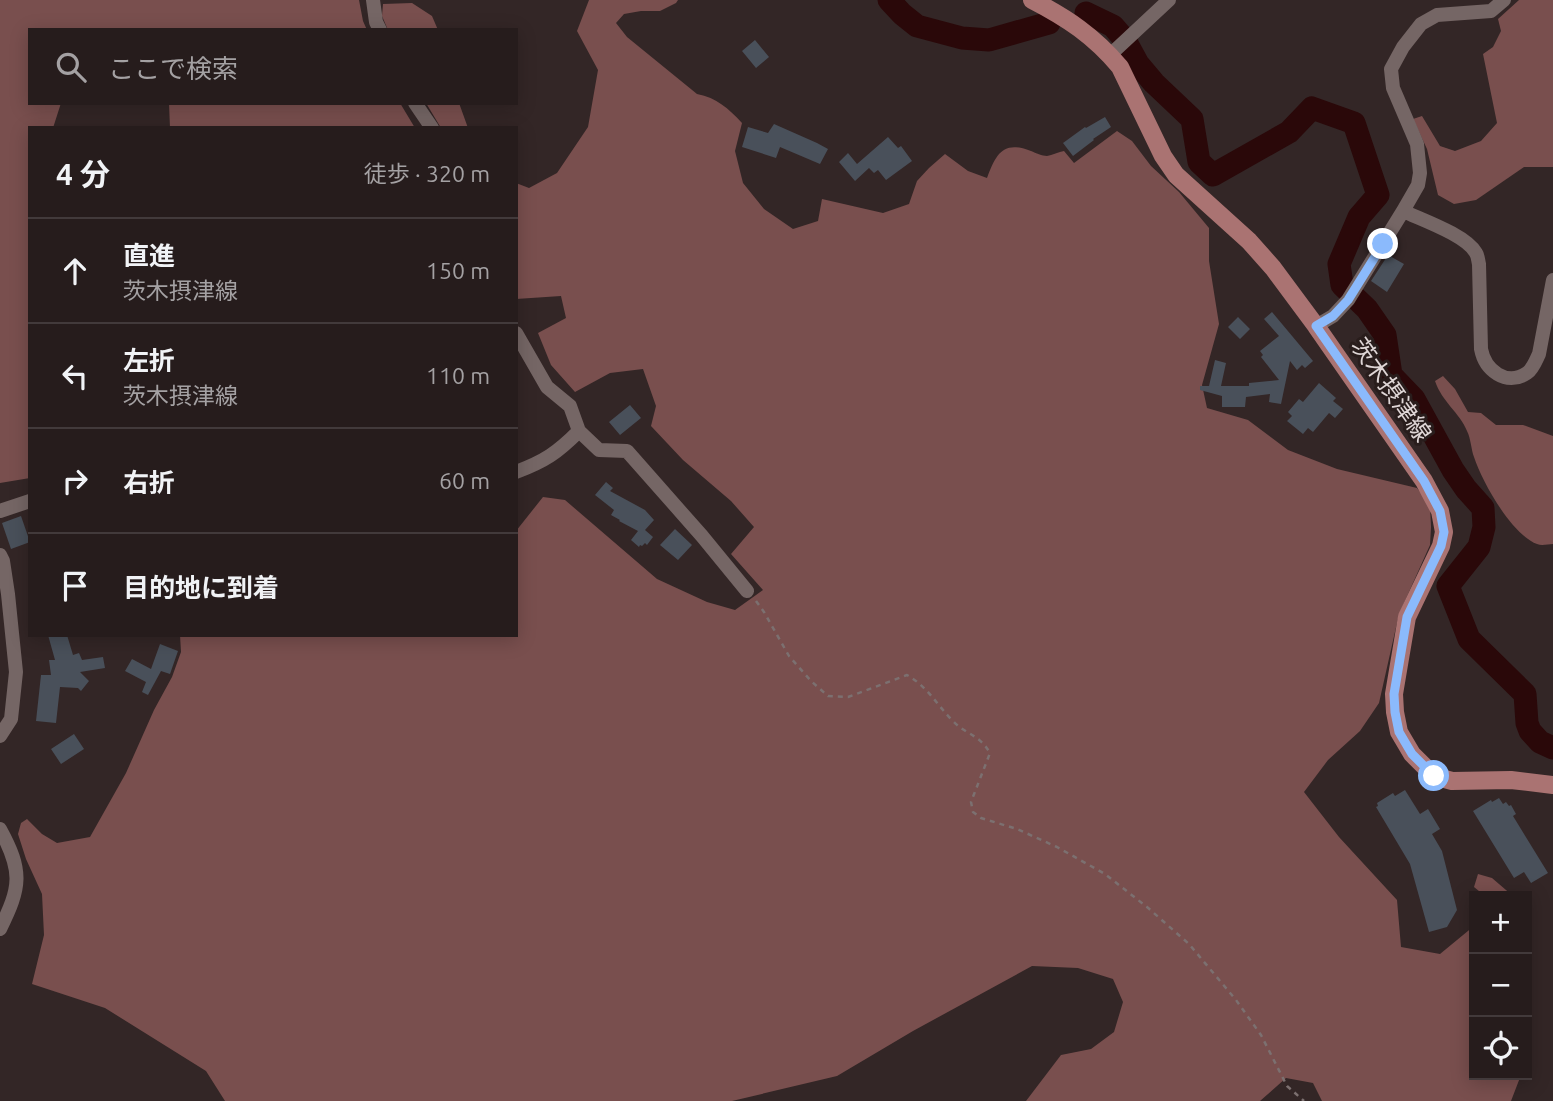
<!DOCTYPE html>
<html lang="ja">
<head>
<meta charset="utf-8">
<style>
	body { margin:0; font-family:Ubuntu,"Noto Sans JP",sans-serif; background:#322929; color:#f1f3f6 }
	.controls { position:absolute; right:21px; bottom:21px; display:grid; overflow:hidden; border-radius:0px; box-shadow:0 4px 18px #0003 }
	.controls button { width:63px; height:63px; display:grid; place-items:center; padding:0; border:0; border-bottom:2px solid #423a3b; background:#261c1c; color:#f1f3f6; font:35px sans-serif }
	.stop { position:absolute; width:21px; height:21px; margin:-16px; border:5px solid #8bbafc; border-radius:50%; background:#fff }
	.stop.end { background:#8bbafc; border-color:#fff; box-shadow:0 2px 7px #0008 }
	.list { margin:0; padding:0; list-style:none }
	h2 { display:flex; justify-content:space-between; align-items:center; height:91px; margin:0; padding:0 28px; font-size:30px }
	h2 small { font-size:23px; font-weight:400; color:#a4a1a3 }
	.list li { display:grid; grid-template-columns:46px 1fr auto; gap:21px; align-items:center; box-sizing:border-box; height:105px; padding:0 28px; border-top:2px solid #423a3b }
	.list b { display:block; font-size:26px; white-space:nowrap }
	.list p { margin:0; font-size:23px; white-space:nowrap; color:#a4a1a3 }
	.list em { font-size:23px; font-style:normal; color:#a4a1a3 }
	.icon { flex:none; width:38px; height:38px; fill:none; stroke:currentColor; stroke-width:2; stroke-linecap:round; stroke-linejoin:round }
	.map { position:relative; flex:none; width:1553px; height:1101px; overflow:hidden }
	.search { position:absolute; background:#261c1c; box-shadow:0 4px 18px #0003; left:28px; top:28px; width:490px; height:77px; display:flex; align-items:center; gap:18px; box-sizing:border-box; padding:0 24px; border-radius:0px; color:#a4a1a3; font-size:26px }
	.panel { position:absolute; background:#261c1c; box-shadow:0 4px 18px #0003; left:28px; top:126px; width:490px; height:511px; border-radius:0px }
	.map>svg:first-child { display:block }
	.forest { fill:#794f4e }
	.lines { fill:none; stroke-linecap:round; stroke-linejoin:round }
	.river { stroke:#2a0809; stroke-width:23 }
	.building { fill:#49505a }
	.path { stroke:#7c7070; stroke-width:2.5; stroke-dasharray:5 5; stroke-linecap:butt }
	.minor { stroke:#756665; stroke-width:14 }
	.major { stroke:#aa7372; stroke-width:18 }
	.route { stroke:#8bbafc; stroke-width:9 }
	.labels { text-anchor:middle; stroke-width:6; stroke-linejoin:round; paint-order:stroke }
	.street-label { font-size:24px; fill:#e0d7d7; stroke:#291d1c }
</style>
</head>
<body>
<div class="map">
<svg width="1553" height="1101" viewBox="0 0 1553 1101">
	<rect width="100%" height="100%" fill="#332626"/>
	<!-- forest -->
	<path class="forest" d="M 0,0 L 359,0 L 363,21 L 367,30 L 30,30 L 30,103 L 61,103 L 53,128 L 30,128 L 30,478 L 0,483 Z
		M 589,0 L 678,0 L 676,3 L 660,11 L 641,11 L 624,14 L 616,23 L 627,37 L 697,94 C 717,98 728,108 742,123 L 735,151 L 743,183 L 764,209 L 793,229 L 818,221 L 822,199 L 883,213 L 909,204 L 917,181 L 929,168 L 945,154 L 968,171 L 987,178 C 996,154 1003,140 1031,151 C 1036,153 1042,156 1047,156 C 1052,155 1059,152 1064,151 L 1074,163 L 1117,131 L 1132,141 L 1151,166 L 1179,192 L 1209,228 L 1209,261 L 1219,324 L 1202,385 L 1207,408 L 1248,420 L 1288,450 L 1337,469 L 1417,488 L 1430,505 L 1431,527 L 1430,545 L 1399,614 L 1379,703 L 1360,731 L 1328,760 L 1304,792 L 1339,837 L 1397,900 L 1401,947 L 1440,954 L 1474,926 L 1474,1075 L 1521,1075 L 1511,1101 L 1322,1101 L 1313,1083 L 1286,1078 L 1260,1101 L 1026,1101 L 1061,1055 L 1091,1049 L 1114,1032 L 1123,1002 L 1113,979 L 1078,968 L 1032,966 L 913,1031 L 837,1076 L 732,1101 L 225,1101 L 206,1071 L 105,1008 L 32,984 L 44,935 L 42,894 L 26,859 L 18,834 L 21,823 L 27,819 L 42,834 L 57,843 L 90,837 L 126,773 L 154,710 L 172,677 L 181,652 L 180,635 L 516,635 L 516,531 L 543,497 L 565,500 L 657,579 L 707,602 L 735,610 L 763,590 L 731,554 L 754,527 L 731,501 L 683,460 L 651,426 L 656,406 L 643,369 L 610,373 L 575,392 L 551,365 L 538,333 L 566,318 L 561,296 L 516,299 L 516,183 L 529,188 L 557,173 L 588,127 L 598,70 L 577,31 Z
		M 1519,0 L 1553,0 L 1553,167 L 1524,167 L 1476,200 L 1454,204 L 1438,195 L 1427,149 L 1413,119 L 1422,116 L 1440,146 L 1455,151 L 1481,141 L 1497,123 L 1483,54 L 1493,47 L 1501,31 L 1498,19 Z
		M 412,3 L 432,16 L 438,30 L 388,30 L 382,16 L 383,4 Z
		M 169,103 L 400,103 L 415,128 L 170,128 Z
		M 426,103 L 459,103 L 468,128 L 441,128 Z
		M 1443,376 L 1455,389 L 1468,412 L 1481,413 L 1496,425 L 1523,425 L 1553,436 L 1553,544 C 1548,544 1542,546 1537,544 C 1512,535 1482,482 1474,457 C 1471,449 1471,439 1467,431 C 1460,413 1442,402 1435,381 Z
		M 1478,874 L 1492,878 L 1513,896 L 1485,896 L 1474,887 Z"/>
	<g class="lines">
		<!-- river -->
		<path class="river" d="M 889,0 L 902,14 L 917,26 L 962,38 L 989,40 L 1049,23
			M 1086,13 L 1113,26 L 1125,40 L 1138,64 L 1154,83 L 1192,119 L 1199,162 L 1213,175 L 1289,132 L 1312,108 L 1354,123 L 1378,195 L 1359,217 L 1339,264 L 1342,285 L 1367,309 L 1385,335 L 1391,375 L 1414,399 L 1453,470 L 1466,489 L 1483,508 L 1484,527 L 1479,547 L 1448,586 L 1469,639 L 1525,694 L 1527,723 L 1530,731 L 1540,742 L 1553,748"/>
	</g>
	<!-- building -->
	<path class="building" d="M 755,40 L 769,57 L 756,68 L 742,51 Z
		M 1105,117 L 1111,127 L 1093,139 L 1094,140 L 1073,156 L 1063,143 L 1085,127 L 1086,128 Z
		M 774,124 L 817,143 L 828,149 L 820,164 L 780,147 L 776,158 L 742,147 L 748,127 L 768,133 Z
		M 888,137 L 898,148 L 901,146 L 912,161 L 886,180 L 878,170 L 874,173 L 869,168 L 855,181 L 839,162 L 848,153 L 857,164 Z
		M 1388,255 L 1404,264 L 1387,292 L 1371,281 Z
		M 1272,312 L 1313,361 L 1305,368 L 1302,365 L 1297,370 L 1290,361 L 1281,404 L 1269,402 L 1270,394 L 1246,397 L 1245,407 L 1222,407 L 1222,396 L 1200,390 L 1200,386 L 1209,386 L 1215,360 L 1226,363 L 1221,386 L 1249,386 L 1249,383 L 1279,380 L 1261,357 L 1263,355 L 1260,351 L 1279,336 L 1264,319 Z
		M 1238,317 L 1250,329 L 1240,339 L 1228,327 Z
		M 1319,383 L 1336,398 L 1333,401 L 1343,409 L 1335,418 L 1329,413 L 1313,432 L 1308,428 L 1303,434 L 1287,421 L 1292,416 L 1288,412 L 1299,399 L 1303,402 Z
		M 630,405 L 641,418 L 620,435 L 609,422 Z
		M 606,482 L 613,488 L 610,491 L 645,510 L 654,520 L 645,530 L 653,537 L 647,545 L 645,543 L 642,546 L 640,545 L 639,547 L 631,540 L 638,531 L 619,521 L 620,520 L 611,515 L 614,510 L 595,495 Z
		M 21,516 L 30,542 L 11,549 L 2,523 Z
		M 675,529 L 692,545 L 678,560 L 660,545 Z
		M 48,635 L 67,635 L 73,655 L 79,653 L 82,660 L 103,657 L 105,668 L 80,672 L 89,681 L 81,691 L 78,688 L 60,687 L 56,723 L 36,721 L 41,675 L 51,675 L 49,660 L 55,660 Z
		M 160,644 L 178,651 L 170,674 L 161,671 L 148,695 L 142,692 L 146,682 L 125,671 L 132,659 L 151,669 Z
		M 74,734 L 84,749 L 61,764 L 51,749 Z
		M 1405,790 L 1420,814 L 1428,809 L 1440,829 L 1432,834 L 1442,851 L 1457,910 L 1447,927 L 1429,932 L 1410,864 L 1376,807 L 1378,806 L 1377,803 L 1393,793 L 1395,796 Z
		M 1499,798 L 1503,804 L 1506,802 L 1509,806 L 1511,805 L 1516,814 L 1513,816 L 1548,873 L 1531,883 L 1524,872 L 1514,878 L 1473,811 L 1491,800 L 1492,802 Z"/>
	<g class="lines">
		<!-- path -->
		<path class="path" d="M 756,601 L 764,612 L 789,656 L 811,681 L 828,696 L 848,697 L 907,675 C 928,687 936,704 953,721 C 966,735 978,733 990,753 L 971,802 L 973,812 L 981,818 L 1017,829 L 1057,847 L 1105,874 L 1147,907 L 1189,944 L 1236,1000 L 1261,1035 L 1287,1086 L 1304,1101"/>
		<!-- minor -->
		<path class="minor" d="M 373,0 L 376,22 L 380,30
			M 1110,55 L 1169,0
			M 415,103 L 432,128
			M 1403,211 C 1422,220 1466,235 1476,253 C 1478,256 1478,260 1479,264 L 1481,349 C 1485,370 1506,387 1527,373 C 1533,369 1536,360 1539,354 L 1553,280
			M 1316,326 L 1333,316 L 1348,300 L 1403,211 L 1418,185 L 1420,173 L 1417,144 L 1393,88 L 1391,69 L 1403,47 L 1421,24 L 1437,15 L 1491,11 L 1504,0
			M 516,333 L 547,387 L 570,406 L 579,431 L 599,450 L 627,451 L 702,536 L 747,591
			M 516,472 C 545,461 557,453 579,431
			M 0,511 L 30,501
			M 0,555 L 3,561 L 8,594 L 16,672 L 11,719 L 0,736
			M 0,829 C 23,871 21,887 0,929"/>
		<!-- major -->
		<path class="major" d="M 1032,0 C 1067,18 1094,36 1120,67 L 1163,156 L 1176,175 L 1249,241 L 1273,268 L 1316,326 L 1424,481 L 1440,511 L 1444,532 L 1441,546 L 1407,617 L 1394,694 L 1395,712 L 1399,732 L 1412,754 L 1434,776 L 1452,781 L 1511,780 L 1553,785"/>
	</g>
	<g class="lines">
		<!-- route -->
		<path class="route" d="M 1383,244 L 1348,300 L 1333,316 L 1316,326 L 1424,481 L 1440,511 L 1444,532 L 1441,546 L 1407,617 L 1394,694 L 1395,712 L 1399,732 L 1412,754 L 1434,776"/>
	</g>
	<g class="labels">
		<!-- street labels -->
		<g class="street-label">
			<text transform="translate(1391 390) rotate(55)" y="8">茨木摂津線</text>
		</g>
	</g>
</svg>
<div class="controls">
<button>+</button>
<button>−</button>
<button><svg class="icon" aria-label="locate" viewBox="0 0 24 24"><circle cx="12" cy="12" r="6"/><path d="M12 2v4M12 18v4M2 12h4M18 12h4"/></svg></button>
</div>
<div class="stop" style="left:1434px;top:776px"></div>
<div class="stop end" style="left:1383px;top:244px"></div>
<div class="search"><svg class="icon" aria-label="search" viewBox="0 0 24 24"><circle cx="10" cy="10" r="6"/><path d="M15 15l6 6"/></svg>ここで検索</div>
<section class="panel">
<h2>4 分<small>徒歩 · 320 m</small></h2>
<ul class="list">
<li><svg class="icon" aria-label="ahead" viewBox="0 0 24 24"><path d="M12 20V5M6 11l6-6 6 6"/></svg><div><b>直進</b><p>茨木摂津線</p></div><em>150 m</em></li>
<li><svg class="icon" aria-label="left" viewBox="0 0 24 24"><path d="M17 20v-9H6M10 6l-5 5 5 5"/></svg><div><b>左折</b><p>茨木摂津線</p></div><em>110 m</em></li>
<li><svg class="icon" aria-label="right" viewBox="0 0 24 24"><path d="M7 20v-9h11M14 6l5 5-5 5"/></svg><div><b>右折</b></div><em>60 m</em></li>
<li><svg class="icon" aria-label="arrive" viewBox="0 0 24 24"><path d="M6 21V4h12l-3 4 3 4H6"/></svg><div><b>目的地に到着</b></div></li>
</ul>
</section>
</div>
</body>
</html>
